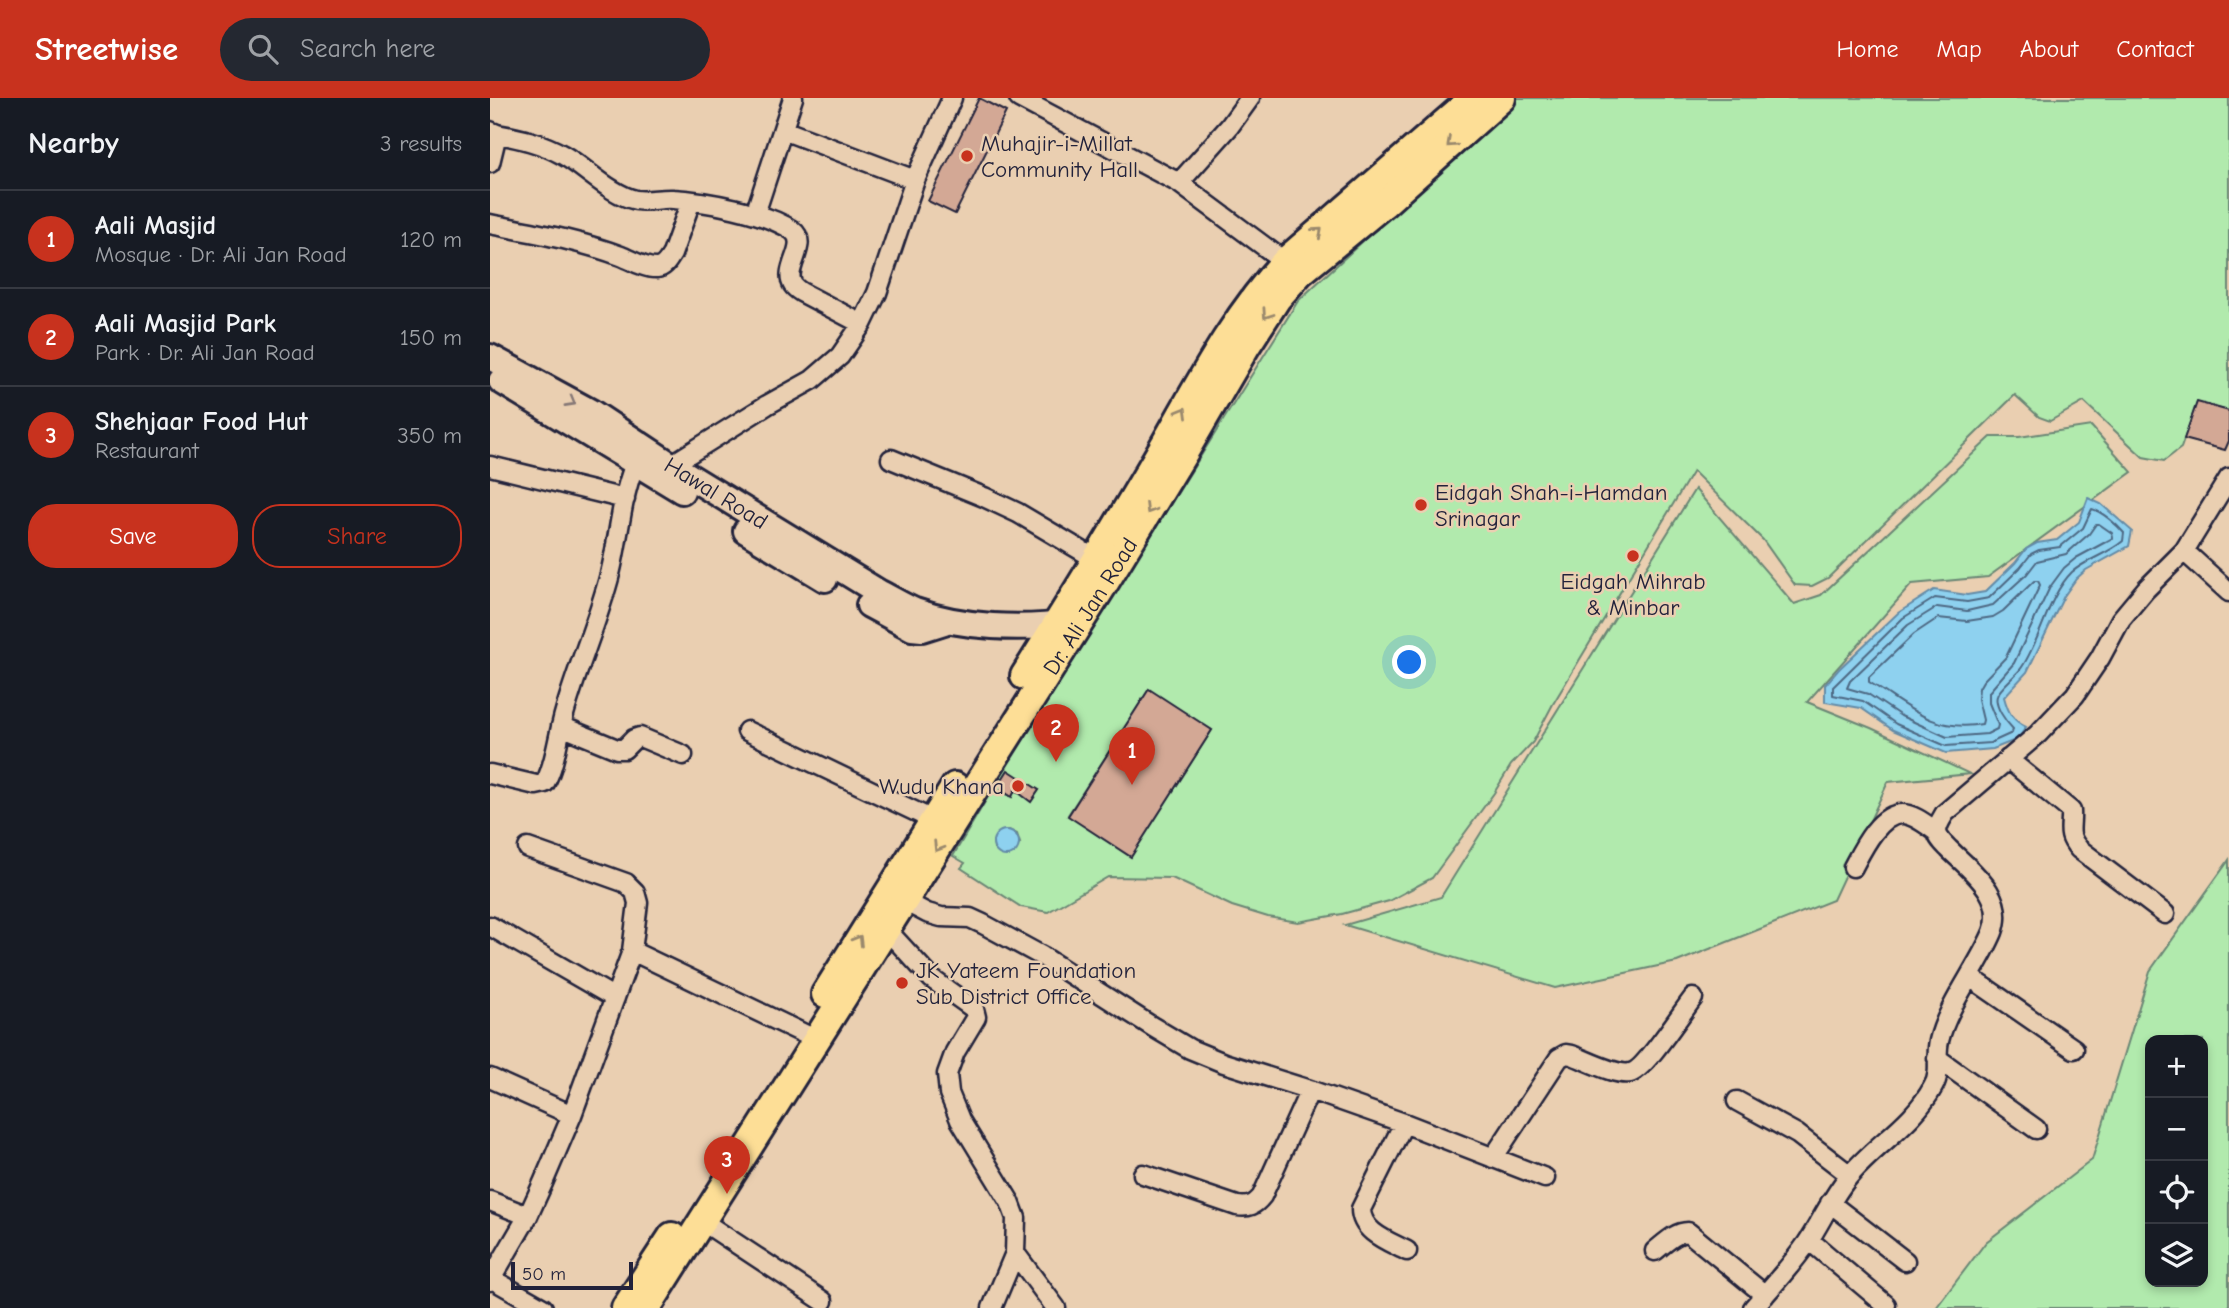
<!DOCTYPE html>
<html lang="en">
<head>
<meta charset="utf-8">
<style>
	body { margin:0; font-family:"Comic Neue",sans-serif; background:#242831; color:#f1f3f6 }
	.controls { position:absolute; right:21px; bottom:21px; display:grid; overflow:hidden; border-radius:14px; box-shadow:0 4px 10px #0003 }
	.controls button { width:63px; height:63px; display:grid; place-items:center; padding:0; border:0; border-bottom:2px solid #363941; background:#171b24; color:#f1f3f6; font:35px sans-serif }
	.scale { position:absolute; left:21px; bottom:18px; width:122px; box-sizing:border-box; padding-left:7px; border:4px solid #22223b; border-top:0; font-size:19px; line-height:24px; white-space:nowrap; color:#22223b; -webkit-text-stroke:5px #eacfb1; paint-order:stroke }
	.you { position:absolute; left:920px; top:565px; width:24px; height:24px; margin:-18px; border:5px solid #fff; border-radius:50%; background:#1a73e8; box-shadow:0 0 0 10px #1a73e833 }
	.badge { display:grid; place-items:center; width:46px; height:46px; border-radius:50%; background:#c8321e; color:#fff; font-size:23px; font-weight:700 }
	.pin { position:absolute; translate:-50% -58px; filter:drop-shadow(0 2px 4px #0008) }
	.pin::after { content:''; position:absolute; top:37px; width:24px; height:21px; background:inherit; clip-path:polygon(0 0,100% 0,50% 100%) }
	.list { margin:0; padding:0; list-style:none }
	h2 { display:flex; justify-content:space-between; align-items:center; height:91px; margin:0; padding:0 28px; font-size:30px }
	h2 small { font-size:23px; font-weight:400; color:#9ea1a6 }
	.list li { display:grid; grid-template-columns:46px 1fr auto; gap:21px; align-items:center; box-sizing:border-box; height:98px; padding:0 28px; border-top:2px solid #363941 }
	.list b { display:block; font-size:26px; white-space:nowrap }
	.list p { margin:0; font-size:23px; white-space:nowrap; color:#9ea1a6 }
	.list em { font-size:23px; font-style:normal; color:#9ea1a6 }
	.actions { display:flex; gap:14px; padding:21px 28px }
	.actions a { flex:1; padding:16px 0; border:2px solid #c8321e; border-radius:28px; text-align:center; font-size:24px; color:#c8321e }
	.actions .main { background:#c8321e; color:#fff }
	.icon { flex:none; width:38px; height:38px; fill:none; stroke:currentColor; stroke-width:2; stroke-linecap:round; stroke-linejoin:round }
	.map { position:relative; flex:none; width:1739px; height:1210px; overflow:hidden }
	header { display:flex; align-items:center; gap:42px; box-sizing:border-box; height:98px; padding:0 35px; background:#c8321e; color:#fff }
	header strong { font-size:33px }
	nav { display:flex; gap:38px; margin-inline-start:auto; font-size:24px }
	.search { width:490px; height:63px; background:#242831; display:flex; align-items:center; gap:18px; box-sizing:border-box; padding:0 24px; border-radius:38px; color:#9ea1a6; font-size:26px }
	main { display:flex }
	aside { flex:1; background:#171b24 }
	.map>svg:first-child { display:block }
	.green { fill:#b1eaad; stroke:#6a8674; stroke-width:2; fill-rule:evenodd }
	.water { fill:#8ed1ef; stroke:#638ba7; stroke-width:2 }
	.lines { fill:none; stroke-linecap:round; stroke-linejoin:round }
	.shore { stroke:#4d6883; stroke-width:2 }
	.building { fill:#d3a895; stroke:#22223b; stroke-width:2 }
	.minor-casing { stroke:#22223b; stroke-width:23 }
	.secondary-casing { stroke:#22223b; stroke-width:30 }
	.primary-casing { stroke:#22223b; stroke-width:32 }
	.minor { stroke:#eacfb1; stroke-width:18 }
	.secondary { stroke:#eacfb1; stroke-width:24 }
	.primary { stroke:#fdde96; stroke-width:26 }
	.oneway { stroke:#9a896d }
	.oneway2 { stroke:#867876 }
	.poi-dot { fill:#c8321e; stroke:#eacfb1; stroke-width:2.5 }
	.labels { text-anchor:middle; stroke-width:5; stroke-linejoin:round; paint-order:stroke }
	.poi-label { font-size:23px; fill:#22223b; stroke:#eacfb1; text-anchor:start }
	.street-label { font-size:23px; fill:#22223b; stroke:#eacfb1 }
</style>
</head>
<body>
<header>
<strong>Streetwise</strong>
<div class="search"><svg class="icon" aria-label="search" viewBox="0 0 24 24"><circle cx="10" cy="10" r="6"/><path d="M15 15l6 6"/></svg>Search here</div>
<nav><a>Home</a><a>Map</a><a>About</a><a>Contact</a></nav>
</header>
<main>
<aside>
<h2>Nearby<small>3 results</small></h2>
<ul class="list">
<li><span class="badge">1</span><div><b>Aali Masjid</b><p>Mosque · Dr. Ali Jan Road</p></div><em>120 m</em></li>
<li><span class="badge">2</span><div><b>Aali Masjid Park</b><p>Park · Dr. Ali Jan Road</p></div><em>150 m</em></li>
<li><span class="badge">3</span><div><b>Shehjaar Food Hut</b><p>Restaurant</p></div><em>350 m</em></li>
</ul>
<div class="actions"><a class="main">Save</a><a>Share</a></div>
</aside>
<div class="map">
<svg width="1739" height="1210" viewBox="0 0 1739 1210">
	<rect width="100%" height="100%" fill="#eacfb1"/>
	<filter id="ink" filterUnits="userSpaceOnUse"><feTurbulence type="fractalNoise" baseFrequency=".0143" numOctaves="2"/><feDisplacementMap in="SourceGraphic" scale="14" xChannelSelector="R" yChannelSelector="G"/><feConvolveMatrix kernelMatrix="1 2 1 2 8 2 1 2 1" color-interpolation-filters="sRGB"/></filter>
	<g filter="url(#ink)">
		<!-- green -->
		<path class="green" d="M 1028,0 L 1739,0 L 1739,313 L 1707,305 L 1691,350 L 1674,363 L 1653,359 L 1594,304 L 1560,323 L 1549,319 L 1525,297 L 1338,480 L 1322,488 L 1305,487 L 1273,442 L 1203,373 L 1063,606 L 1043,644 L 1021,667 L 1004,695 L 942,780 L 899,803 L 852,816 L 808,824 L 778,819 L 742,808 L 682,780 L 618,779 L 558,814 L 531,809 L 471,770 L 475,765 L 463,758 L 515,670 L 808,203 ZM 659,592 L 722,632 L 641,758 L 578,717 ZM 511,683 L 549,692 L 541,703 L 525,692 L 521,699 L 511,692 L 515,685 ZM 519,732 L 527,736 L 530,745 L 504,751 L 503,743 L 511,733 Z
			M 1601,328 L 1642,374 L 1498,479 L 1422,486 L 1317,604 L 1381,630 L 1480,676 L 1398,684 L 1343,802 L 1187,864 L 1065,890 L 855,827 L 951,799 L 1205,391 L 1304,506 L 1331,497 L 1501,339 L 1529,339 Z
			M 1739,762 L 1739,1210 L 1446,1210 L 1496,1144 L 1602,1062 L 1660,873 ZM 1660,942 L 1713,942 L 1713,1184 L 1660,1184 Z"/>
		<!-- water -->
		<path class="water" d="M 1598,400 L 1611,406 L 1642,433 L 1639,448 L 1596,472 L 1586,481 L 1574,498 L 1537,574 L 1514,599 C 1518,614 1522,622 1536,629 L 1528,641 L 1503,651 L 1456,655 L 1403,632 L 1371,610 L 1335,604 L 1335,587 L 1349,571 L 1408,515 L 1444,492 L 1477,497 L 1495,494 L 1525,465 L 1536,451 L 1547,445 L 1567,442 L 1589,424 Z
			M503 745a13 13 0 1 1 26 0a13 13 0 1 1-26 0Z"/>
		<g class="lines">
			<!-- shore -->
			<path class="shore" d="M 1602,411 C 1613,414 1627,427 1634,435 L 1633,443 C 1618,456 1597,461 1582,474 C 1558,498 1551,541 1532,569 C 1527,577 1509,590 1507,598 C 1504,608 1516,624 1523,631 L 1522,635 L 1500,645 L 1456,648 L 1406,626 L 1373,603 L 1343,597 L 1343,589 L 1413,520 L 1445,500 L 1477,504 L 1499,500 L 1530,470 L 1541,456 L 1549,452 L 1570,449 L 1593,430 Z
				M 1606,426 L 1609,426 L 1622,435 L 1623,440 L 1586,460 L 1574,470 L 1560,489 L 1524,565 L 1499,594 L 1499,605 L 1508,627 L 1507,631 L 1497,636 L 1457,639 L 1411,618 L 1378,596 L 1357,590 L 1360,583 L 1418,527 L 1447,509 L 1477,513 L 1503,507 L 1537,476 L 1547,463 L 1576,456 L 1599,436 Z
				M 1544,483 L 1548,483 L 1550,487 L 1516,559 L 1493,583 L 1489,590 L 1488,601 L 1493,622 L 1492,626 C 1442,635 1417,607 1379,584 L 1379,579 L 1424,536 L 1448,520 L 1477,523 L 1503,519 L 1513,513 Z"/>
		</g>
		<!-- building -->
		<path class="building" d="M 489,0 L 516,14 L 465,116 L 438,103 Z
			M 1707,304 L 1739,313 L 1739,343 L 1735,352 L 1694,341 Z
			M 659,591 L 722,632 L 641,759 L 578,718 Z
			M 518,672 L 549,692 L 541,704 L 525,692 L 522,699 L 511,692 L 515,685 L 511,683 Z"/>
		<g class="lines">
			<defs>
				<path id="minor" d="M 529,0 L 689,85 L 802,169
					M 293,32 L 425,82
					M 0,33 L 7,36 L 0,65
					M 7,36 C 30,40 52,45 73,57 C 95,69 121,97 146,102 C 158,104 171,100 183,101 C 216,103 275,114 302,132 C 321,146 292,170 303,187 C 305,190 308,192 311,194 L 372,226
					M 689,85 L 739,29 L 760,0
					M 265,116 L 303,0
					M 0,126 C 44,135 89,142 131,158 C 141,162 156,171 167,170 C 175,169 178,162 182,156 L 201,103
					M 401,361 L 494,399 L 528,415 L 614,466
					M 181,367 L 277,307 L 322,282 L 350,258 L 372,226 L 387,195 L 425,82 L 462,0
					M 0,368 L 135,401
					M 1694,453 L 1739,494
					M 71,628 L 127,651 L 134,651 L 144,641 L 150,639 L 193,657
					M 257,633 L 443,722
					M 1518,661 L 1581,713 C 1582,731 1576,736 1589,751 L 1675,816
					M 0,676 L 46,687 L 55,685 C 66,665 68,636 75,613 C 88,567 108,523 120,476 C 130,437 131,393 149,357
					M 1363,769 C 1372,752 1389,716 1412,716 C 1424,716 1438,728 1447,734
					M 414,803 L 437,815 L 451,819 L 480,820 L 493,826 L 552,858 L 663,929 L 700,951 L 734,965 L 820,992 L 914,1025 L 1055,1080
					M 0,828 L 125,900
					M 396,831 L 442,881 L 484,911 L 486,919 L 465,954 L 457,976 L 459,995 L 470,1022 L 520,1104 L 526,1120 L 525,1155 L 502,1210
					M 142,853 L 327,942
					M 1480,879 L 1584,951
					M 1447,960 L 1546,1031
					M 0,980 L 82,1017
					M 1247,1003 L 1307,1036 L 1360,1077
					M 914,1025 L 871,1111 C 871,1134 898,1143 917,1153
					M 1003,1060 L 1069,960 L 1076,956 L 1082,957 C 1096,962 1126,978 1140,975 C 1154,973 1192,914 1203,900
					M 653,1076 L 747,1108 C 759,1110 765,1107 772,1098 L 820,992
					M 0,1103 L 38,1118
					M 1340,1105 L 1415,1163
					M 212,1123 L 333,1203
					M 1319,1142 L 1396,1207
					M 1165,1153 C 1174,1146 1185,1134 1198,1134 L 1275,1197
					M 525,1155 L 566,1210
					M 2,1181 L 53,1210
					M 0,1183 L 38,1118 L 53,1085 L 82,1017 L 142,853 L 148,805 L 145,794 L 136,785 L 38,750
					M 1263,1210 C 1282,1189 1301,1168 1317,1145 C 1332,1123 1342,1098 1360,1077 C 1386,1046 1424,1025 1443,989 C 1452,974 1445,959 1449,943 C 1457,908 1489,868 1503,834 C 1517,798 1481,773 1459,751 C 1455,747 1448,741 1447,734 C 1447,727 1452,720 1455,715 L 1548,636 L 1585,597 L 1610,560 L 1631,521 L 1656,491 L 1694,453 L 1739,380"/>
				<g id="secondary">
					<path id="s1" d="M 0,259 L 101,314 L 181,367 L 390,495 C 402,501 413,508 425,513 C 473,530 531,532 582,525"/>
					<path d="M 11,283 L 192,393"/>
					<path d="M 256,433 L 335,481"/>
					<path d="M 379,507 L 422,530 L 432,531 L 454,524"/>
				</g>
				<g id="primary">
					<path d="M 534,578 C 579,506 624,433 667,359 C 705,293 742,220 795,163 L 983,0"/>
					<path d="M 335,896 L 465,688"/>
					<path d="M 135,1210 L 182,1138"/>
					<path id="s2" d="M 157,1210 L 615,485 L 696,352 L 756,249 L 787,201 L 810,175 L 894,106 L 1012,0"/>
				</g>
			</defs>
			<!-- minor casing -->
			<use href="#minor" class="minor-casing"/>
			<!-- secondary casing -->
			<use href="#secondary" class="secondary-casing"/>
			<!-- primary casing -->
			<use href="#primary" class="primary-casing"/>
			<!-- minor -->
			<use href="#minor" class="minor"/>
			<!-- secondary -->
			<use href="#secondary" class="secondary"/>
			<!-- primary -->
			<use href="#primary" class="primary"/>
		</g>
		<!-- one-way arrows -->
		<defs><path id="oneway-chevron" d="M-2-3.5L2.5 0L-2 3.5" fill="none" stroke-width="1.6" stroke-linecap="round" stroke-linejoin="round" transform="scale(1.75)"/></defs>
		<g class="oneway">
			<use href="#oneway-chevron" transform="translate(961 45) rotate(138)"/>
			<use href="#oneway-chevron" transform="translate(828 134) rotate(-41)"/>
			<use href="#oneway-chevron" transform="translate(777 216) rotate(124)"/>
			<use href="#oneway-chevron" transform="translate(693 314) rotate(-60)"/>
			<use href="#oneway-chevron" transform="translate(660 411) rotate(121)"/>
			<use href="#oneway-chevron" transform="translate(448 749) rotate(122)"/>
			<use href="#oneway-chevron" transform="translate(368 842) rotate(-59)"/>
		</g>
		<use class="oneway2" href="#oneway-chevron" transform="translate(81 304) rotate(30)"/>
	</g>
	<!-- markers -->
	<g class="poi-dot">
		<circle cx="477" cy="58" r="7"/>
		<circle cx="931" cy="407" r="7"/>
		<circle cx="1143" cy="458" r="7"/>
		<circle cx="528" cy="688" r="7"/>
		<circle cx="412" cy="885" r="7"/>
	</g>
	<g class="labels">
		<!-- poi labels -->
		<g class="poi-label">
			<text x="491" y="53">Muhajir-i-Millat<tspan x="491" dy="26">Community Hall</tspan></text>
			<text x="945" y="402">Eidgah Shah-i-Hamdan<tspan x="945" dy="26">Srinagar</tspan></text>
			<text x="1143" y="491" text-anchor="middle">Eidgah Mihrab<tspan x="1143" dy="26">&amp; Minbar</tspan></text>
			<text x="514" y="696" text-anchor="end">Wudu Khana</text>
			<text x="426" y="880">JK Yateem Foundation<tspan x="426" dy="26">Sub District Office</tspan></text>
		</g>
		<!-- street labels -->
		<g class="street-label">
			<text dy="8" stroke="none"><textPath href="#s1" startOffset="264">Hawal Road</textPath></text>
			<text dy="8" stroke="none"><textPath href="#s2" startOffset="830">Dr. Ali Jan Road</textPath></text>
		</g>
	</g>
</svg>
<div class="controls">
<button>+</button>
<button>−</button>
<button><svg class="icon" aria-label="locate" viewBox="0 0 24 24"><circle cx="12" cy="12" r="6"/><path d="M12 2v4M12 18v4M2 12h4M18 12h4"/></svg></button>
<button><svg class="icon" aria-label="layers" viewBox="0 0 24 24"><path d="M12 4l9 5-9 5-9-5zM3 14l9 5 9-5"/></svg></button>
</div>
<div class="scale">50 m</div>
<div class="you"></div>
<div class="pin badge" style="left:642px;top:687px">1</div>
<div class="pin badge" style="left:566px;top:664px">2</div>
<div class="pin badge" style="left:237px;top:1096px">3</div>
</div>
</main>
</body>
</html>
